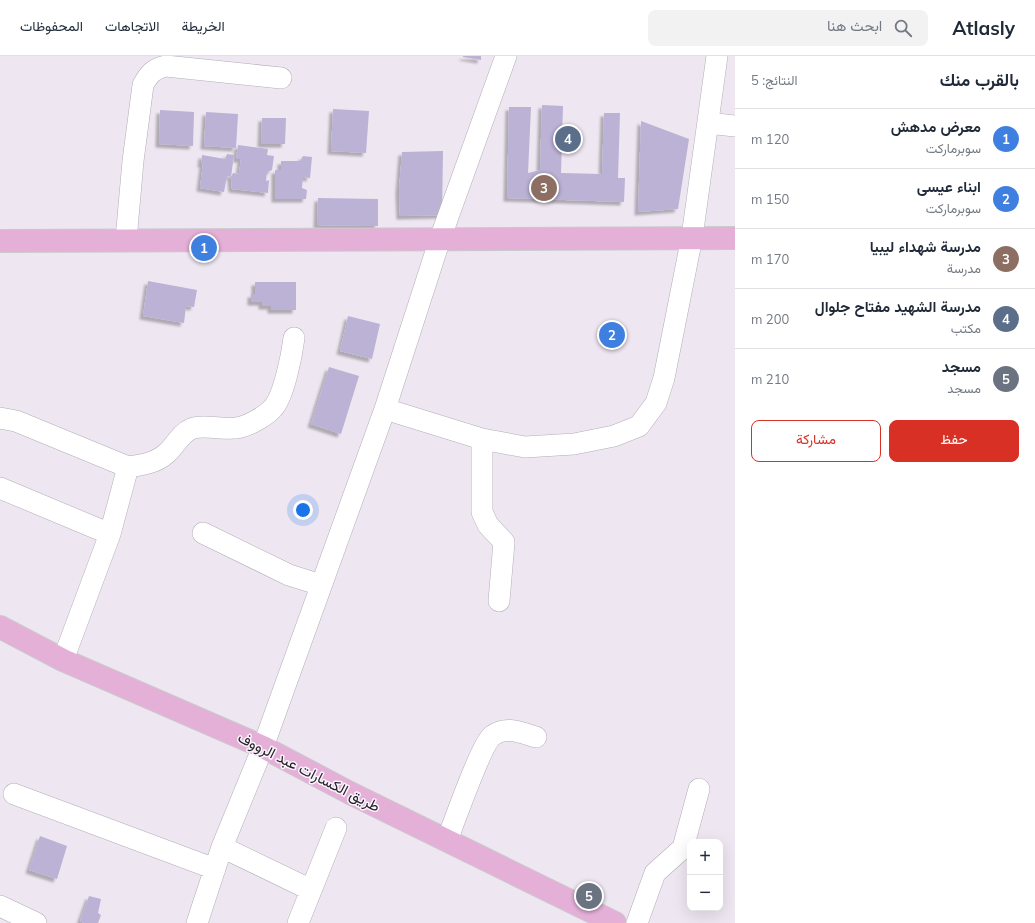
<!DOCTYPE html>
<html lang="ar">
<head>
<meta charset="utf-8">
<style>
	body { margin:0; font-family:Mulish,Vazirmatn,sans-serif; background:#f2f2f3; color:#1f2937; direction:rtl }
	.controls { position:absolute; right:12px; bottom:12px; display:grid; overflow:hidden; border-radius:8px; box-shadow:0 4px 16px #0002 }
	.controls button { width:36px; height:36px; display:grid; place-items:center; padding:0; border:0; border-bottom:1px solid #e0e1e3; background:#fff; color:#1f2937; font:20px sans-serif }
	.you { position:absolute; left:303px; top:454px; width:14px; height:14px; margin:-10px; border:3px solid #fff; border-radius:50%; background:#1a73e8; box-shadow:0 0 0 6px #1a73e833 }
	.badge { display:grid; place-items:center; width:26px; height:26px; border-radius:50%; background:#d93025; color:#fff; font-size:13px; font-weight:700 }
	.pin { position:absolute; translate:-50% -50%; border:2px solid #fff; box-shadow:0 1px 4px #0006 }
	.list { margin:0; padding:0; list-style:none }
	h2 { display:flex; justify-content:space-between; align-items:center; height:52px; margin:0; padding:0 16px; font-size:17px }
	h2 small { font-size:13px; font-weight:400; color:#747a83 }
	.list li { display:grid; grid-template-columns:26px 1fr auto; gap:12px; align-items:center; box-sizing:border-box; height:60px; padding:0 16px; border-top:1px solid #e0e1e3 }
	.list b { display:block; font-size:15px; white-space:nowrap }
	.list p { margin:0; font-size:13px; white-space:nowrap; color:#747a83 }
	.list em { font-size:13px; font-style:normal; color:#747a83 }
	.actions { display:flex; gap:8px; padding:12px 16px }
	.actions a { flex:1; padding:9px 0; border:1px solid #d93025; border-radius:8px; text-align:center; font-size:14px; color:#d93025 }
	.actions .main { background:#d93025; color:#fff }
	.icon { flex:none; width:22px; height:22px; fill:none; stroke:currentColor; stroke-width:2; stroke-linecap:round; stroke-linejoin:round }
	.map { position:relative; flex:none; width:735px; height:867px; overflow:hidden; direction:ltr }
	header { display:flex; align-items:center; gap:24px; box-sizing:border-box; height:56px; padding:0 20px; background:#fff; border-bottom:1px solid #e0e1e3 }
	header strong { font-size:19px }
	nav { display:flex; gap:22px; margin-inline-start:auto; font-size:14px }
	.search { width:280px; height:36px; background:#f2f2f3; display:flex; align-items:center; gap:10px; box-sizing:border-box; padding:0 14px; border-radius:8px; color:#747a83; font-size:15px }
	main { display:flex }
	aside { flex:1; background:#fff }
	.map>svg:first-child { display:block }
	.building { fill:#bbb2d6; filter:url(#shadow) }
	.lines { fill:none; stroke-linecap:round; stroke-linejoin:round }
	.minor-casing { stroke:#b4adb7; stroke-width:22 }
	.major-casing { stroke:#cacacb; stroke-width:24 }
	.minor { stroke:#fff; stroke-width:21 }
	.major { stroke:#e4b0d8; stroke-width:22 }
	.labels { text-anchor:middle; stroke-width:3; stroke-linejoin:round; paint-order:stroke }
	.street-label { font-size:15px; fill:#242125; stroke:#fbf3fe }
</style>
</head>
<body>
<header>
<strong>Atlasly</strong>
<div class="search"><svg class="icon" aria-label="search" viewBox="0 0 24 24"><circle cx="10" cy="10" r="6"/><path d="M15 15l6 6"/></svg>ابحث هنا</div>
<nav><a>الخريطة</a><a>الاتجاهات</a><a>المحفوظات</a></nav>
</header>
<main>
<aside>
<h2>بالقرب منك<small>النتائج: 5</small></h2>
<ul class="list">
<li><span class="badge" style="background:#3f7fe0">1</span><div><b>معرض مدهش</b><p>سوبرماركت</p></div><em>120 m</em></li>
<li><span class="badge" style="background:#3f7fe0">2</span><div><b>ابناء عيسى</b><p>سوبرماركت</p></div><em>150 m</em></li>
<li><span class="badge" style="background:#8d6e63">3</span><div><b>مدرسة شهداء ليبيا</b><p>مدرسة</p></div><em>170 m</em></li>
<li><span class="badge" style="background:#5c6f8a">4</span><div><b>مدرسة الشهيد مفتاح جلوال</b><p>مكتب</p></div><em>200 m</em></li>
<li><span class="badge" style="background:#6b7280">5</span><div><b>مسجد</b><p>مسجد</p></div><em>210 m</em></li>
</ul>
<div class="actions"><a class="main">حفظ</a><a>مشاركة</a></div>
</aside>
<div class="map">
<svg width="735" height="867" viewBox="0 0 735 867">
	<defs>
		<filter id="shadow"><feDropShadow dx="-3.5" dy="3.5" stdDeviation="1" flood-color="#0004"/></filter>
	</defs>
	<rect width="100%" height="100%" fill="#eee6f1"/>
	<!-- building -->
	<path class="building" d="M 481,0 L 481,4 L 463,1 L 463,0 Z
		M 542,49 L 563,50 L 561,117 L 602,118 L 604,57 L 620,57 L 618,122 L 625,122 L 624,146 L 507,142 L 509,51 L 531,51 L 528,117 L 540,114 Z
		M 333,53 L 369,55 L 366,97 L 331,95 Z
		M 160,54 L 194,56 L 193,90 L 159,88 Z
		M 206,56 L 238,58 L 236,92 L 204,90 Z
		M 262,62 L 286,62 L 285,88 L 261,88 Z
		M 641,65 L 689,83 L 678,153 L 638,156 Z
		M 238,89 L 268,93 L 267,99 L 274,100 L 272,114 L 267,116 L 266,125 L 269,124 L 268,137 L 232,133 L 231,121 L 227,120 L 224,136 L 200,132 L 203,108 L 201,108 L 202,99 L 225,103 L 227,98 L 234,99 L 231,121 L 233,117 L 239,118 L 241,103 L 236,103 Z
		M 443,95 L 442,159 L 400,160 L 399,134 L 402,96 Z
		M 303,100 L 312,101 L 310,122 L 303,121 L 302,132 L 307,134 L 306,143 L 275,143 L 275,114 L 281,114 L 281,105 L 300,105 Z
		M 318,142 L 378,143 L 378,170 L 317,169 Z
		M 148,225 L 197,234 L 194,251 L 186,250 L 184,267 L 143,260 Z
		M 255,226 L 296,226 L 296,254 L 271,254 L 271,250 L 262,250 L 262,246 L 251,246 L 251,238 L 255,238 Z
		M 348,260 L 380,268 L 372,303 L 340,295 Z
		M 329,311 L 359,320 L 341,378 L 311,368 Z
		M 40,780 L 67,790 L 57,823 L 29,814 Z
		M 89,840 L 101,843 L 98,857 L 101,859 L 98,867 L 84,867 L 80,865 Z"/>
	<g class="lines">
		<defs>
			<path id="minor" d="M 708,67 L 735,70
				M 126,184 L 133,105 L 143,29 C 149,18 153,13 166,10 L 281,22
				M 385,353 L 482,383 L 525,391 L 574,388 L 614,380 L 639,370 L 656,347 L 664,322 L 692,181 L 717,0
				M 0,362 L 16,365 L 128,411
				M 482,383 L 482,456 L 488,469 L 504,486 L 499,545
				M 0,432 L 110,478
				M 203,477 L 289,519 L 321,529
				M 63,604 L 110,478 L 128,411 C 142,409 156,407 167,397 C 175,390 181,377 191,373 C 202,368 224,374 236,372 C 247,371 266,360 273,352 C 284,340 292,298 294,282
				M 14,738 L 215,813
				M 447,784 C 454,767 481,689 492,680 C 506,669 522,677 536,681
				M 222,791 L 311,834
				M 0,850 L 36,867
				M 197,867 L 222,791 L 263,691 L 385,353 L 440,183 L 506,0
				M 298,867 L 336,772
				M 637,867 L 655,817 L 683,792 L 699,733"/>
			<path id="major" d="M 0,185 L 735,182
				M 0,571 L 63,604 L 263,691 L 350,737 L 615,867"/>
		</defs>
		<!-- minor casing -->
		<use href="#minor" class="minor-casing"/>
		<!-- major casing -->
		<use href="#major" class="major-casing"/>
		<!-- minor -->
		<use href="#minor" class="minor"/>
		<!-- major -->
		<use href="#major" class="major"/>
	</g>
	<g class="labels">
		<!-- street labels -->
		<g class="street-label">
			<text transform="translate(309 716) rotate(27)" y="5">طريق الكسارات عبد الرووف</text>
		</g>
	</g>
</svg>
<div class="controls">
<button>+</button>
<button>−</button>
</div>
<div class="you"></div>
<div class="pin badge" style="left:204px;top:192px;background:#3f7fe0">1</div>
<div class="pin badge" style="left:612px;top:279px;background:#3f7fe0">2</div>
<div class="pin badge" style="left:544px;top:132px;background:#8d6e63">3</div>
<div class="pin badge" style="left:568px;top:83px;background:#5c6f8a">4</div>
<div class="pin badge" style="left:589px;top:840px;background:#6b7280">5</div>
</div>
</main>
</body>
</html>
